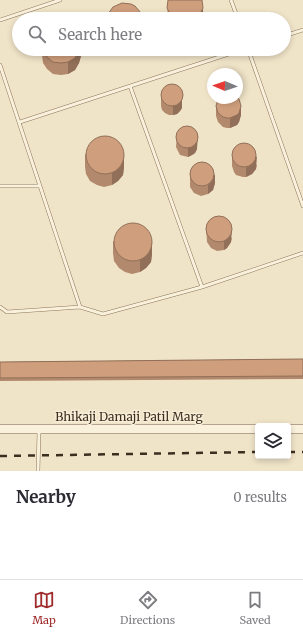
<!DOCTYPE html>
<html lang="en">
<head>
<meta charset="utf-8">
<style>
	body { margin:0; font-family:Merriweather,serif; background:#f7f7f7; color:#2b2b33 }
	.controls { position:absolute; right:12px; bottom:12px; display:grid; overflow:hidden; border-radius:4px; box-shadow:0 2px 6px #0003 }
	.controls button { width:36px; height:36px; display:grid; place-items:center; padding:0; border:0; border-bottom:1px solid #e1e1e2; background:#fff; color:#2b2b33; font:20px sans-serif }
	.compass { position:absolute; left:207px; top:68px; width:36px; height:36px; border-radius:50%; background:#fff; box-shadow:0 2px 6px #0003; rotate:272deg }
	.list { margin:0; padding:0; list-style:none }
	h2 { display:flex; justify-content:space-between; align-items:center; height:52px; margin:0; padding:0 16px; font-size:17px }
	h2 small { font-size:13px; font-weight:400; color:#7c7c81 }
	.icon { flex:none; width:22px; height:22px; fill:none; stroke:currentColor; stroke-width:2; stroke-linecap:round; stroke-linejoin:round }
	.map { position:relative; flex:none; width:303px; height:471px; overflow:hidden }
	.search { position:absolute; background:#fff; box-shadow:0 2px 6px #0003; left:12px; right:12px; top:12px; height:44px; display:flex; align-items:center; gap:10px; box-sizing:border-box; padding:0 14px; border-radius:22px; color:#7c7c81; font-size:15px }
	.sheet { height:108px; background:#fff }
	nav { display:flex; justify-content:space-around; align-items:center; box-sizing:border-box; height:56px; border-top:1px solid #e1e1e2; background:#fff; font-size:11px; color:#7c7c81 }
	nav a { display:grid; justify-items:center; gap:2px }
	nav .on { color:#9e2a2b }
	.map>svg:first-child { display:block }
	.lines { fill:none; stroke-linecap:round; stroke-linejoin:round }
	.lane-casing { stroke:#8d765c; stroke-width:4 }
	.secondary-casing { stroke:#6f573f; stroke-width:10 }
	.lane { stroke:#faf1dc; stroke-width:3 }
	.secondary { stroke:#faf1dc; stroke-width:9 }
	.rail { stroke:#3d2e20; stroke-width:2.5; stroke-dasharray:7 7; stroke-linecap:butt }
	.wall { fill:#b2896c }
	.shaded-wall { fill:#916f58 }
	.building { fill:#cf9f7d; stroke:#916f58 }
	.labels { text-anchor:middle; stroke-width:3; stroke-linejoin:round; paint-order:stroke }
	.street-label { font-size:12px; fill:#3d2e20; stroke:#f7eed8 }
</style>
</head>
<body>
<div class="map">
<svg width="303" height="471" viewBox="0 0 303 471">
	<rect width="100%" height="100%" fill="#f0e4c8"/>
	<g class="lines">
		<defs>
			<path id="lane" d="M 231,0 L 238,19
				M 0,20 L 60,0
				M 284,36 L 303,30
				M 248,49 L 303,206
				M 0,65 L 80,307
				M 130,86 L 202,287
				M 20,122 L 244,49
				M 0,186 L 40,186
				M 0,307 L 7,312 L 80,307 L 103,314 L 202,287 L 303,253
				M 38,471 L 39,431"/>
			<path id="secondary" d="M 0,429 L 258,429
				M 288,429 L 303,429"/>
		</defs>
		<!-- lane casing -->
		<use href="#lane" class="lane-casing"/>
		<!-- secondary casing -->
		<use href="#secondary" class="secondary-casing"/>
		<!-- lane -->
		<use href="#lane" class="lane"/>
		<!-- secondary -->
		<use href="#secondary" class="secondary"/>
		<!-- rail -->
		<path class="rail" d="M 288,452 L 303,452
			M 0,456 L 258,452"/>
	</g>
	<!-- wall -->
	<path class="wall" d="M 168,3 L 203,19 L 167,19 Z
		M 42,49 L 81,49 L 81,56 L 79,63 L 75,70 L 68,74 L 61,75 L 53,74 L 47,69 L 43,63 L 42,55 Z
		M 113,49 L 136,49 L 132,52 L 123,53 L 115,50 Z
		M 161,97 L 182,108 L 180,111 L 177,114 L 173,115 L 169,115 L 165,113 L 162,110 L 161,106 Z
		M 216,106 L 241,115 L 239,122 L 237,125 L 230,128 L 227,128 L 223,127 L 218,122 L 216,116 Z
		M 177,134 L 197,149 L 195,153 L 192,155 L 188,157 L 180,155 L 176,147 Z
		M 85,154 L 124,167 L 123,175 L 118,181 L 112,185 L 104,187 L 97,185 L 90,181 L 86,174 L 85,167 Z
		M 232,157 L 257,165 L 256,169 L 252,174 L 246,177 L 243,177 L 236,175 L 234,172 L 232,166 Z
		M 190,174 L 215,183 L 213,190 L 208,194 L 201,196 L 194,193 L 190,187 Z
		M 206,226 L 232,238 L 231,242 L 227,248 L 224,250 L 217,251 L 211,248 L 207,242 Z
		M 113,241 L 152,254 L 151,262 L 146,268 L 140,272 L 132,274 L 125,272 L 119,268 L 114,261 L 113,253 Z
		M 303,359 L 303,379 L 0,381 L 0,362 Z"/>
	<!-- shaded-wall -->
	<path class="shaded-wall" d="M 203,8 L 203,19 L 197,19 Z
		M 79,49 L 81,49 L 81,56 L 79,63 L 75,70 L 68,74 L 68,62 Z
		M 182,94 L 182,108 L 180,111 L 177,114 L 173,115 L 173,106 Z
		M 241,106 L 241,115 L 239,122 L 237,125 L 230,128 L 230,118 Z
		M 198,135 L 197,149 L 195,153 L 192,155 L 188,157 L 188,147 Z
		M 124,155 L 124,167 L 123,175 L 118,181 L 112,185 L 112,173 Z
		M 257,156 L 256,169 L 252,174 L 246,177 L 246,168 Z
		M 215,174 L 215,183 L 213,190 L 208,194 L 208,185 Z
		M 232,229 L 231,242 L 227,248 L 224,250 L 224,241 Z
		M 152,242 L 152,254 L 151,262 L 146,268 L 140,272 L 140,260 Z"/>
	<!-- building -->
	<path class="building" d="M 168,0 L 202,0 L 203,8 L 199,16 L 197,19 L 174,19 L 171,16 L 167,8 Z
		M 122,3 L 131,4 L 135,6 L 141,13 L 143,19 L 107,19 L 108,14 L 113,7 Z
		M 43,49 L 79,49 L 79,51 L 75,58 L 68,62 L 61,63 L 53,62 L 47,57 L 43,51 Z
		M161 95a11 11 0 1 1 22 0a11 11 0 1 1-22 0Z
		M 237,97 L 239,99 L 241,106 L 239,113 L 237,115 L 230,118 L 227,118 L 223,117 L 218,113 L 216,106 L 218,99 L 219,98 L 237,98 Z
		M176 137a11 11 0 1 1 22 0a11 11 0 1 1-22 0Z
		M86 155a19 19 0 1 1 38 0a19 19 0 1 1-38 0Z
		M232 155a12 12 0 1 1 24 0a12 12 0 1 1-24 0Z
		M190 174a12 12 0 1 1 24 0a12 12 0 1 1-24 0Z
		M206 229a13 13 0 1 1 26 0a13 13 0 1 1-26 0Z
		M114 242a19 19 0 1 1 38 0a19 19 0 1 1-38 0Z
		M 303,359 L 303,376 L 0,378 L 0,362 Z"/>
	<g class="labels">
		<!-- street labels -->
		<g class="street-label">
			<text x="129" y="421">Bhikaji Damaji Patil Marg</text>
		</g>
	</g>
</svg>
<div class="controls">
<button><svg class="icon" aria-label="layers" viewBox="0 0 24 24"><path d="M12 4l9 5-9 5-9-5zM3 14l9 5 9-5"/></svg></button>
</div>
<svg class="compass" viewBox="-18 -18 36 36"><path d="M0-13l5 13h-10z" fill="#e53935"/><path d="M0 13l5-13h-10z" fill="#7c7c81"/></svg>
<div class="search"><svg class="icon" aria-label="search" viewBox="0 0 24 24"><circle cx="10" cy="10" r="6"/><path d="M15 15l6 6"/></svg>Search here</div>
</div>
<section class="sheet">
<h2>Nearby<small>0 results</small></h2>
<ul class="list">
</ul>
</section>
<nav>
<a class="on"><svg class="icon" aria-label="map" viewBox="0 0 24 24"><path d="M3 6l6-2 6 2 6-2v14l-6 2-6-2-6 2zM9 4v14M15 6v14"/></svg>Map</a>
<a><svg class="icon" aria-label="directions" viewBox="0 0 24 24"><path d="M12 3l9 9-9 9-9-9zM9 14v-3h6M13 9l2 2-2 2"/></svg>Directions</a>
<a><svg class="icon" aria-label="saved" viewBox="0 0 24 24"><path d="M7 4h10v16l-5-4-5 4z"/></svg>Saved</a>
</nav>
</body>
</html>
